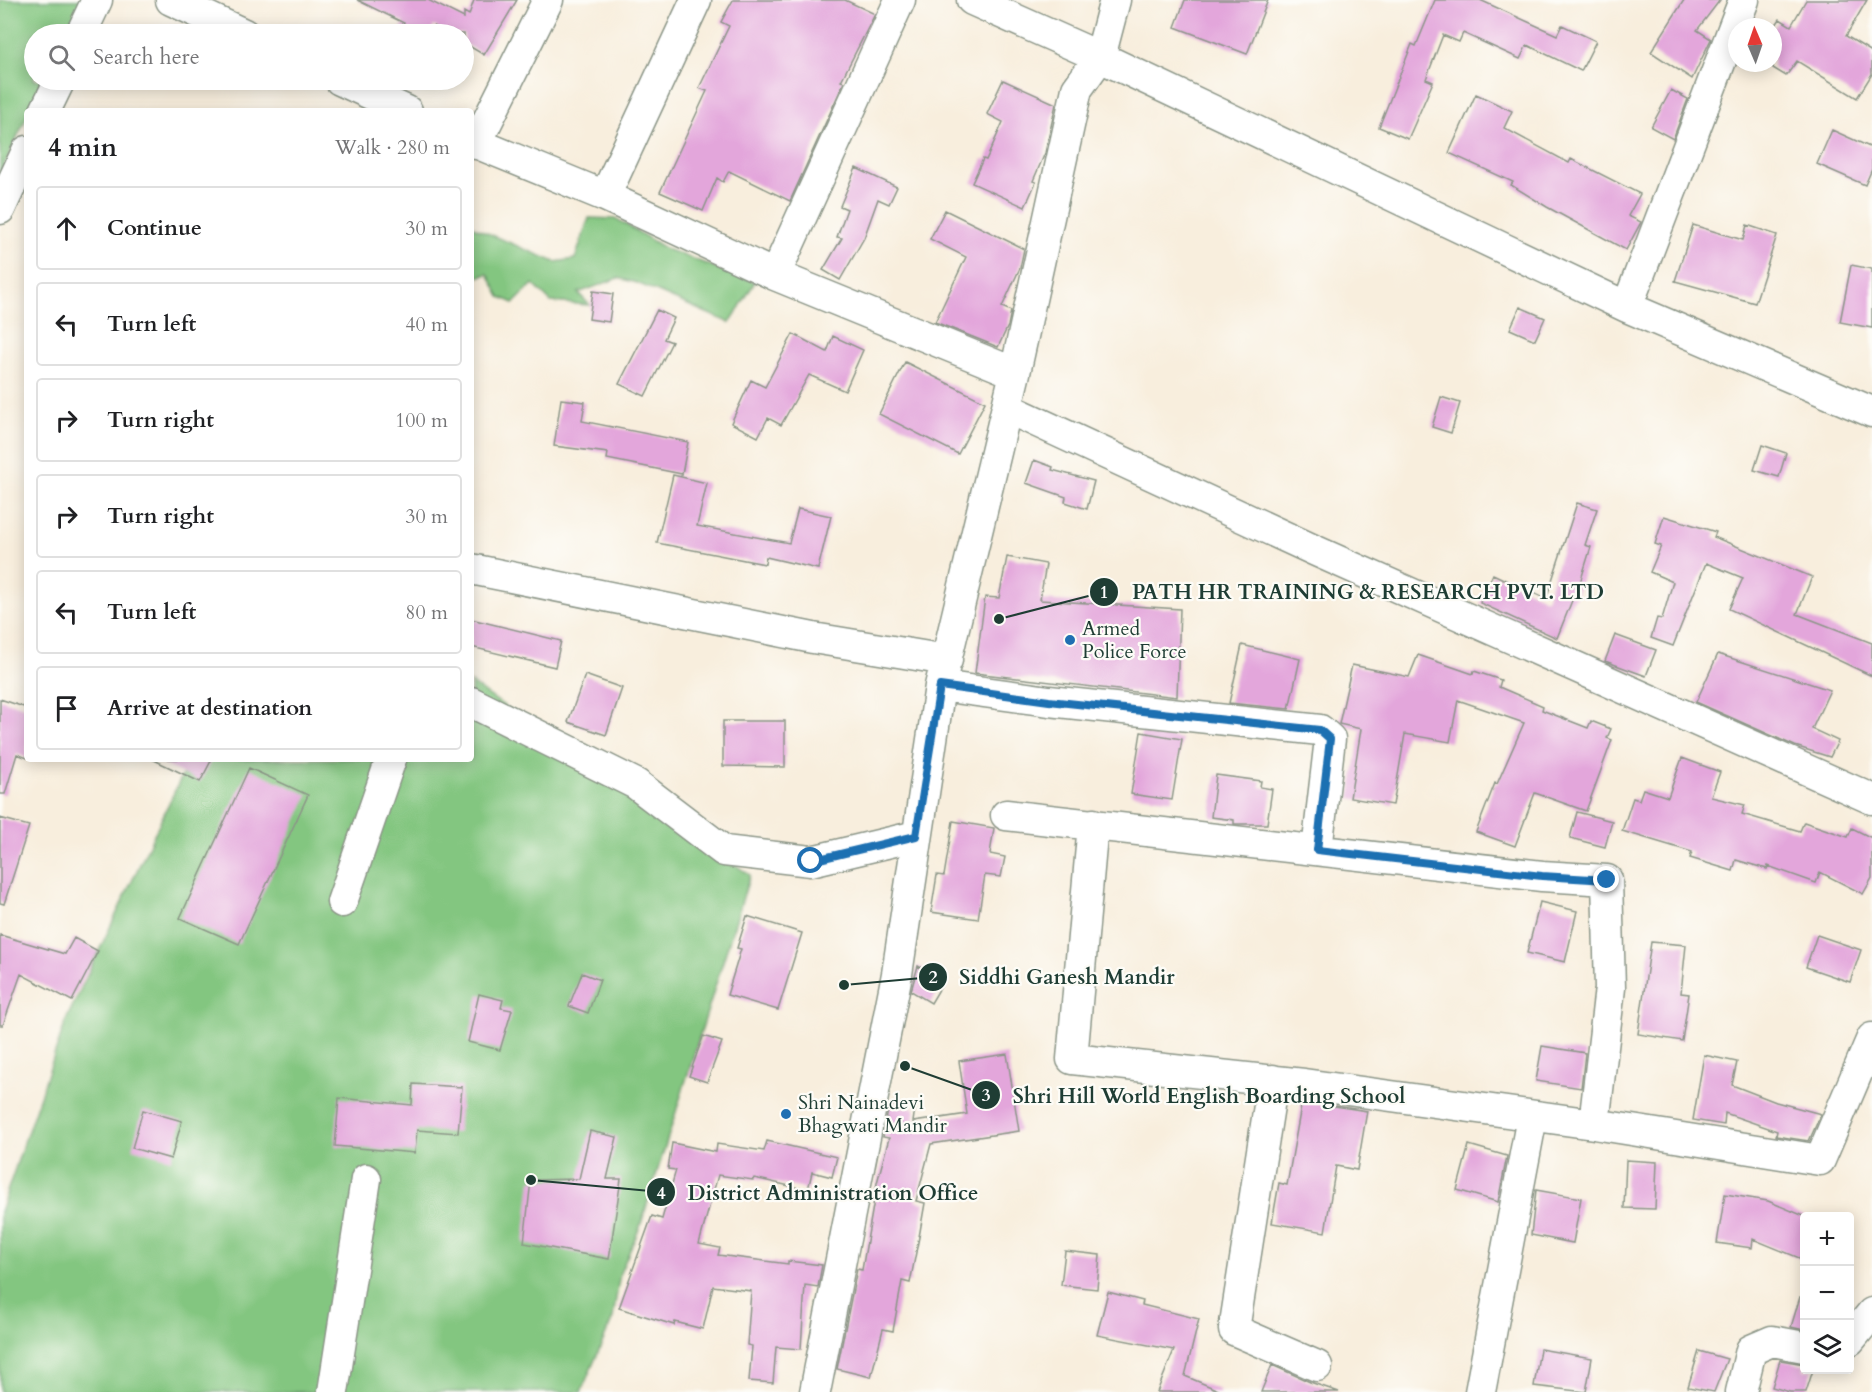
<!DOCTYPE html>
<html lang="en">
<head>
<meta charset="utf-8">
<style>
	body { margin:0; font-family:Cardo,serif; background:#f6f6f6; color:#202124 }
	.controls { position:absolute; right:18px; bottom:18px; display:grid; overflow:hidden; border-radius:6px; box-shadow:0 3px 15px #0003 }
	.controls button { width:54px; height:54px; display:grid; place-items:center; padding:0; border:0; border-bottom:2px solid #e0e0e0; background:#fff; color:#202124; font:30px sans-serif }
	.compass { position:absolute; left:1728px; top:18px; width:54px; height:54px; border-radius:50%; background:#fff; box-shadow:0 3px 15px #0003; rotate:358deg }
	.stop { position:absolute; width:18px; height:18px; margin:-14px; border:4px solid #1f6fb2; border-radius:50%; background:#fff }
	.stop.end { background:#1f6fb2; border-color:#fff; box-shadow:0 2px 6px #0008 }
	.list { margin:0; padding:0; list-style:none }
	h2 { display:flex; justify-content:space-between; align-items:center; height:78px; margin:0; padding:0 24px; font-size:26px }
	h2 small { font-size:20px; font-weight:400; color:#757577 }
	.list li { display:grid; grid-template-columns:39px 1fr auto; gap:18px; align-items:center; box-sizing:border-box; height:84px; margin:0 12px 12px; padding:0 12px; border:2px solid #e0e0e0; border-radius:6px }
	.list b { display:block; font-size:22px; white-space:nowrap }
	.list em { font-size:20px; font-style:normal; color:#757577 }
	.icon { flex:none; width:33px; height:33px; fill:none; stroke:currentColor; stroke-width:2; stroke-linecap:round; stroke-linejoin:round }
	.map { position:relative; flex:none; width:1872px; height:1392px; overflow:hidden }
	.search { position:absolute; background:#fff; box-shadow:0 3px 15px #0003; left:24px; top:24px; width:450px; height:66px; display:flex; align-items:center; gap:15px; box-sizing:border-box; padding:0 21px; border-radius:33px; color:#757577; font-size:22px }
	.panel { position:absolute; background:#fff; box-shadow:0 3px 15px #0003; left:24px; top:108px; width:450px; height:654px; border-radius:6px }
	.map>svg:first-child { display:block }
	.green { fill:#83c680; stroke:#51825a; stroke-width:1.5 }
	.building { fill:#e3a6db }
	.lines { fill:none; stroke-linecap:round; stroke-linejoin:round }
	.minor-casing { stroke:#8c9688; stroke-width:33 }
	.minor { stroke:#fff; stroke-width:30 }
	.route { stroke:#1f6fb2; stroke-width:8 }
	.poi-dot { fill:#1f6fb2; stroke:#fdfcf7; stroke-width:2 }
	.labels { text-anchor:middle; stroke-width:4.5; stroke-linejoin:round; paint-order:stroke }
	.poi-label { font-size:20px; fill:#1f3d34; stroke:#fdfcf7; text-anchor:start }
	.leader { fill:none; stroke:#1f3d34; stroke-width:2 }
	.callout-dot { fill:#1f3d34; stroke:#fdfcf7; stroke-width:2 }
	.mark-label { font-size:18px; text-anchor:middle; font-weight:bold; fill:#fff }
	.callout-label { font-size:21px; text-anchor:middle; font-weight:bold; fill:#1f3d34; stroke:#fdfcf7; stroke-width:4.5; stroke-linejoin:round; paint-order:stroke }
</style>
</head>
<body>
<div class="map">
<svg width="1872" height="1392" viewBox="0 0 1872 1392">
	<rect width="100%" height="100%" fill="#fdfcf7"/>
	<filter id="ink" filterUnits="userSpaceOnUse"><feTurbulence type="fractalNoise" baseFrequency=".0167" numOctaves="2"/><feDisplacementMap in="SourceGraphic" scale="12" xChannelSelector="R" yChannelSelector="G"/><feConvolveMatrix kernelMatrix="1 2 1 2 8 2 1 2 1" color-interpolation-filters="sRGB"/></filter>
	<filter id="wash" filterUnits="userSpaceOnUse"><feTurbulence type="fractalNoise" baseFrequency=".008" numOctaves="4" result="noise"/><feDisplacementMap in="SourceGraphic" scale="24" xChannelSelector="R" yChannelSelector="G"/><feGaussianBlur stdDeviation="1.35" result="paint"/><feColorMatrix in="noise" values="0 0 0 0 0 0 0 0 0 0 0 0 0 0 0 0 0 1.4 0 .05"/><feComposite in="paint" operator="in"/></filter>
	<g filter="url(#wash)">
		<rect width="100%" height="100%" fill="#f8eedd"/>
		<!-- green -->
		<path class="green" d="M 0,0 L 82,0 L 65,34 L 34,34 L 34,80 L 44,80 L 30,111 L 27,111 L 27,116 L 0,174 Z
			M 589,218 L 617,219 L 666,249 L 755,282 L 730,323 L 637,283 L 618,278 L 578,293 L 590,305 L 551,302 L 533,284 L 514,303 L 500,297 L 488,274 L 473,278 L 471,284 L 471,226 L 555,262 L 575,259 Z
			M 471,683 L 750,875 L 640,1227 L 620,1273 L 613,1318 L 581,1392 L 0,1392 L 0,1212 L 67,1018 L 190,759 L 471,759 Z"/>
		<g id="blocks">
			<!-- building -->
			<path class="building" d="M 357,0 L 428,0 L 464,18 L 464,12 L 469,15 L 474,0 L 517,0 L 484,55 L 464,43 L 464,34 L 449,34 L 434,26 L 429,34 L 398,34 L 404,23 Z
				M 733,0 L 845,0 L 875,14 L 841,81 L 844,82 L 790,201 L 729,171 L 723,182 L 717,178 L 703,211 L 660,192 L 707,91 L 699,88 L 729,26 L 721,22 Z
				M 1185,0 L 1268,0 L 1247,54 L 1175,27 Z
				M 1435,0 L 1480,0 L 1557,35 L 1562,25 L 1596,41 L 1581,71 L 1527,45 L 1520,59 L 1463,33 L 1459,42 L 1443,35 L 1426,79 L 1433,82 L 1408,139 L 1379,127 L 1412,44 L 1416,46 Z
				M 1684,0 L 1720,0 L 1697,30 L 1711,39 L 1692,79 L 1651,52 Z
				M 1806,0 L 1867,0 L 1846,36 L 1872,52 L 1872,74 L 1857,98 L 1797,61 L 1786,76 L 1773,68 L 1773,29 L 1780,19 L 1791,26 Z
				M 1003,80 L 1056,104 L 1045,153 L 1033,181 L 1036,182 L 1025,207 L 972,183 L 983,159 L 986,160 L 1003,122 L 987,114 Z
				M 1671,90 L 1688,99 L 1673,139 L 1651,127 Z
				M 1476,94 L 1512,111 L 1504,128 L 1569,163 L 1571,159 L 1640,194 L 1628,216 L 1641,222 L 1626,250 L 1547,207 L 1511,185 L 1513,182 L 1449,153 Z
				M 1832,130 L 1872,148 L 1872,169 L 1865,185 L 1817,164 Z
				M 856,168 L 897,187 L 889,204 L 878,199 L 864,238 L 840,280 L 823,270 L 842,238 L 837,237 L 847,209 L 840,206 Z
				M 945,210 L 1024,249 L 1020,268 L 1002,307 L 1011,311 L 1008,326 L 998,347 L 935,322 L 966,257 L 930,239 Z
				M 1693,225 L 1743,240 L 1747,225 L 1777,235 L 1755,303 L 1675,281 Z
				M 1851,265 L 1872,269 L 1872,328 L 1840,322 Z
				M 593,291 L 613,294 L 609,322 L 589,319 Z
				M 1520,307 L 1545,318 L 1535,340 L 1510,329 Z
				M 657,310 L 674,318 L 664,339 L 672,342 L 645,396 L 619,384 Z
				M 793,334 L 827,352 L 833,336 L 863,350 L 845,391 L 809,375 L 781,425 L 768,418 L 758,437 L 731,423 L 751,380 L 765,387 Z
				M 905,362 L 985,402 L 958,454 L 879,414 Z
				M 1441,397 L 1460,403 L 1451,433 L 1432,427 Z
				M 561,399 L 585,402 L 582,421 L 688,442 L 682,474 L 607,459 L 608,453 L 554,446 Z
				M 1762,445 L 1786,453 L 1779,477 L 1754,470 Z
				M 1034,460 L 1053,467 L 1052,470 L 1094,481 L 1087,509 L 1065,502 L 1066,497 L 1026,483 Z
				M 673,475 L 707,483 L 697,526 L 789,543 L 798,509 L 831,516 L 818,569 L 766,557 L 765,564 L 657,543 Z
				M 1577,503 L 1597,509 L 1585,545 L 1591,547 L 1575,599 L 1573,598 L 1557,638 L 1480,603 L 1493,574 L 1546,599 Z
				M 1664,516 L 1716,532 L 1714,537 L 1812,577 L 1797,614 L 1872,643 L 1872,676 L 1729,609 L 1743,578 L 1706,563 L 1673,646 L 1651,638 L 1657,618 L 1662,619 L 1673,582 L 1650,572 L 1661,546 L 1655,544 Z
				M 1007,557 L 1046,564 L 1040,600 L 1180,609 L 1177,697 L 975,673 L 985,597 L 999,598 Z
				M 471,619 L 561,641 L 555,667 L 471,647 Z
				M 1615,635 L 1656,650 L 1646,676 L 1605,661 Z
				M 1242,645 L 1300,659 L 1289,709 L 1229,703 Z
				M 1718,654 L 1830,690 L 1812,729 L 1838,741 L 1830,757 L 1795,746 L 1696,702 Z
				M 1418,655 L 1473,674 L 1474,671 L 1501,680 L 1499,687 L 1543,706 L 1542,710 L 1588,728 L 1591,721 L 1611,729 L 1607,738 L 1612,740 L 1586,811 L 1535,793 L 1515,846 L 1476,832 L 1495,783 L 1497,784 L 1524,723 L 1458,700 L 1450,742 L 1405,734 L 1393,805 L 1350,798 L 1361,729 L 1339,724 L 1352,665 L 1409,677 Z
				M 585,675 L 622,688 L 606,735 L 568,722 Z
				M 0,699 L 27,708 L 27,758 L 17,754 L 5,794 L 0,794 Z
				M 723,721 L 785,721 L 785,767 L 723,766 Z
				M 1141,732 L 1182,739 L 1172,800 L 1131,794 Z
				M 1682,758 L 1720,772 L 1711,797 L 1745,805 L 1742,814 L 1800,831 L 1804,822 L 1848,837 L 1852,828 L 1872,838 L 1872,878 L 1863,894 L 1820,872 L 1816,883 L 1768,866 L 1767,869 L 1736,860 L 1733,871 L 1690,858 L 1692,852 L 1622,831 L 1633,798 L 1639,800 L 1643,789 L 1668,797 Z
				M 152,759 L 212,759 L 200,782 Z
				M 249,768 L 308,795 L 239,944 L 180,918 Z
				M 1216,775 L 1261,781 L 1260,787 L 1272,789 L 1267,824 L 1234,824 L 1234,820 L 1211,817 Z
				M 1577,812 L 1612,821 L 1605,847 L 1570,838 Z
				M 0,818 L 29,826 L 4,904 L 0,903 Z
				M 953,821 L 994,828 L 990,854 L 1005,857 L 1001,877 L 985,875 L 978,919 L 931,912 L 937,875 L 944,876 Z
				M 1540,902 L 1577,911 L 1565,962 L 1527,953 Z
				M 747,916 L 802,933 L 778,1010 L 727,995 L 741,949 L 737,948 Z
				M 0,935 L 65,954 L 74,938 L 98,951 L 72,1001 L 21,974 L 3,1025 L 0,1025 Z
				M 1817,935 L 1861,950 L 1850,982 L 1806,967 Z
				M 1651,942 L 1686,945 L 1681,993 L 1689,994 L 1682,1041 L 1638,1034 Z
				M 918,966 L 944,981 L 931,1003 L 911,991 Z
				M 582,973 L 600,980 L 588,1013 L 569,1006 Z
				M 479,994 L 503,1000 L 501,1008 L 512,1010 L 500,1050 L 468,1042 Z
				M 703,1036 L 722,1042 L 707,1082 L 689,1076 Z
				M 1542,1046 L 1585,1053 L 1581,1088 L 1536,1081 Z
				M 1007,1054 L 1019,1131 L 931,1144 L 916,1201 L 925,1203 L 919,1237 L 910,1283 L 902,1281 L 893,1331 L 883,1329 L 871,1377 L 837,1369 L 857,1269 L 862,1270 L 877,1183 L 889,1138 L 883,1137 L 889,1105 L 915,1108 L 913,1122 L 967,1114 L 959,1061 Z
				M 1704,1055 L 1737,1062 L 1732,1085 L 1776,1102 L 1821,1114 L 1809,1141 L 1776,1136 L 1777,1131 L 1725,1113 L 1724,1125 L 1693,1120 Z
				M 413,1084 L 462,1087 L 458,1133 L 417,1130 L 415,1153 L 335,1146 L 339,1098 L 412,1105 Z
				M 1302,1101 L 1367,1111 L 1357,1170 L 1336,1166 L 1325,1232 L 1272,1223 L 1279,1183 L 1287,1185 Z
				M 143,1110 L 182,1121 L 171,1159 L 132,1148 Z
				M 590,1131 L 617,1137 L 607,1179 L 621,1179 L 609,1259 L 524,1243 L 531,1180 L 579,1179 Z
				M 767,1141 L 837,1157 L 832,1177 L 812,1172 L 808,1190 L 754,1178 L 753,1180 L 718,1175 L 699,1244 L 720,1248 L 718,1255 L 788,1264 L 788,1261 L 822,1265 L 818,1287 L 805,1285 L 801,1349 L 776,1347 L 773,1383 L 749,1381 L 752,1346 L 747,1345 L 751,1291 L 713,1286 L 703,1329 L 675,1322 L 674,1325 L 619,1308 L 652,1216 L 662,1219 L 676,1170 L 668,1169 L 672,1143 L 716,1152 L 717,1144 L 764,1151 Z
				M 1469,1145 L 1507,1156 L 1498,1202 L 1457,1190 Z
				M 1626,1160 L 1657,1162 L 1655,1209 L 1624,1208 Z
				M 1536,1190 L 1581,1198 L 1573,1243 L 1531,1235 Z
				M 1725,1194 L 1768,1201 L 1804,1216 L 1804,1260 L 1753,1239 L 1752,1248 L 1717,1243 Z
				M 1065,1251 L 1100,1255 L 1097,1289 L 1061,1285 Z
				M 1108,1292 L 1143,1301 L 1142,1305 L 1199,1319 L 1185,1376 L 1223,1392 L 1157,1392 L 1174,1350 L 1097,1335 Z
				M 1800,1297 L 1804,1298 L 1804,1330 L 1791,1327 Z
				M 1540,1349 L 1592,1358 L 1586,1392 L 1534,1386 Z
				M 1699,1351 L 1727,1359 L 1714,1392 L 1688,1387 Z
				M 1780,1360 L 1804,1364 L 1804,1370 L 1813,1370 L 1806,1392 L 1790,1392 L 1772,1387 Z
				M 1272,1365 L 1310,1382 L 1339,1392 L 1261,1392 Z"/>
		</g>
	</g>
	<g filter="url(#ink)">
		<use href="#blocks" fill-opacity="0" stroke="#8c9688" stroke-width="1.5"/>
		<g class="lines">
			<defs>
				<path id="minor" d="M 171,0 L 244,34
					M 972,0 L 1100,57 L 1627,307 L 1872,412
					M 81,34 L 97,0
					M 340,80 L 407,111
					M 45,111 L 60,80
					M 471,141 L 605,196 L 775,275 L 1015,373
					M 476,144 L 548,0
					M 605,196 L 696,0
					M 0,209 L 27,151
					M 775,275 L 900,0
					M 1627,307 L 1744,0
					M 1007,408 L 1316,551 L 1872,799
					M 471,569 L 813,638 L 947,660
					M 940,686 L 1049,701 L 1320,730 L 1330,739 L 1317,850
					M 471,702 L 636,784 L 724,851 L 811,861 L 916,836
					M 1006,815 L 1542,876 L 1607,880 L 1610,988 L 1594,1124 L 1820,1160 L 1872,1038
					M 1093,824 L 1072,1059 L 1304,1084 L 1594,1124
					M 342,902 L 391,759
					M 1273,1080 L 1234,1330 L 1317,1366
					M 1850,1340 L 1872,1313
					M 333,1392 L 366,1179
					M 815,1392 L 897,974 L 940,686 L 1015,373 L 1077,89 L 1100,57 L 1115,0
					M 1480,1392 L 1532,1117
					M 1741,1392 L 1751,1350 L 1772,1341 L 1804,1347"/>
			</defs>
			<!-- minor casing -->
			<use href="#minor" class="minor-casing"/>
			<!-- minor -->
			<use href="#minor" class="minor"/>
		</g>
	</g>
	<g class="lines" filter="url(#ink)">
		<!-- route -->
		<path class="route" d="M 811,861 L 916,836 L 940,686 L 1049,701 L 1320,730 L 1330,739 L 1317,850 L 1542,876 L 1607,880"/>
	</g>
	<!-- markers -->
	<g class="poi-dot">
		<circle cx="1070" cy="640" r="6"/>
		<circle cx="786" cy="1114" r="6"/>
	</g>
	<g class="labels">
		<!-- poi labels -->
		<g class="poi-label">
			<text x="1082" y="635">Armed<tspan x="1082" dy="23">Police Force</tspan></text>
			<text x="798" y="1109">Shri Nainadevi<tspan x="798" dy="23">Bhagwati Mandir</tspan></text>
		</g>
	</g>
	<!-- callouts -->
	<path class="leader" d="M999 619L1104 592M844 985L933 977M905 1066L986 1095M531 1180L661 1192"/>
	<g class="callout-dot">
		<circle cx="999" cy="619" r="6"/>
		<circle cx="844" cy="985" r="6"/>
		<circle cx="905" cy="1066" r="6"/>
		<circle cx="531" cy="1180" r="6"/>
		<circle cx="1104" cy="592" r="15"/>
		<circle cx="933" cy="977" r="15"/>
		<circle cx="986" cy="1095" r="15"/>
		<circle cx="661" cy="1192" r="15"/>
	</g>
	<g class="mark-label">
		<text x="1104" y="598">1</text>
		<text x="933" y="983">2</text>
		<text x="986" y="1101">3</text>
		<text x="661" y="1199">4</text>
	</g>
	<g class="callout-label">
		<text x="1368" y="599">PATH HR TRAINING &amp; RESEARCH PVT. LTD</text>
		<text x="1067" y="984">Siddhi Ganesh Mandir</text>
		<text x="1209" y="1103">Shri Hill World English Boarding School</text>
		<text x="833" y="1200">District Administration Office</text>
	</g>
</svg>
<div class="controls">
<button>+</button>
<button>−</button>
<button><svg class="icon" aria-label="layers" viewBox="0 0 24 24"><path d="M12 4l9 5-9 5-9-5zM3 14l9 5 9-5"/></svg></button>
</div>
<svg class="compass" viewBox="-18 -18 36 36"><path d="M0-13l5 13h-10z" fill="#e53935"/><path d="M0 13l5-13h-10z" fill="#757577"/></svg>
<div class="stop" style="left:811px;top:861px"></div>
<div class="stop end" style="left:1607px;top:880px"></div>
<div class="search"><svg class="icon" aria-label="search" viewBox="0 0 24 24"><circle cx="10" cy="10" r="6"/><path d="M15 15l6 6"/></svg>Search here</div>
<section class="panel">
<h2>4 min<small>Walk · 280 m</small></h2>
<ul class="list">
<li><svg class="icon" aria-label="ahead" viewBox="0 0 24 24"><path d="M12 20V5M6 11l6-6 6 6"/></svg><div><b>Continue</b></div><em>30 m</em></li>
<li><svg class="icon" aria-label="left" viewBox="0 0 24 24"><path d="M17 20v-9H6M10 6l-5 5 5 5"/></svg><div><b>Turn left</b></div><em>40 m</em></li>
<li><svg class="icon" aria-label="right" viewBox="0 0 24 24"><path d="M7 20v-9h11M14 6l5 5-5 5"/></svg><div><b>Turn right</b></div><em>100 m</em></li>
<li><svg class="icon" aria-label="right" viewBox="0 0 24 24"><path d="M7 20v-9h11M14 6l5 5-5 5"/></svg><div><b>Turn right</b></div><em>30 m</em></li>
<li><svg class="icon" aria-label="left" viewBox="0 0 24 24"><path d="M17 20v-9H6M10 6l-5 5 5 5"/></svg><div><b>Turn left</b></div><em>80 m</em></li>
<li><svg class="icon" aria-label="arrive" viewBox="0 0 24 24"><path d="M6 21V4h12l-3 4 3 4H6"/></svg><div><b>Arrive at destination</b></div></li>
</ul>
</section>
</div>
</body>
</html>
